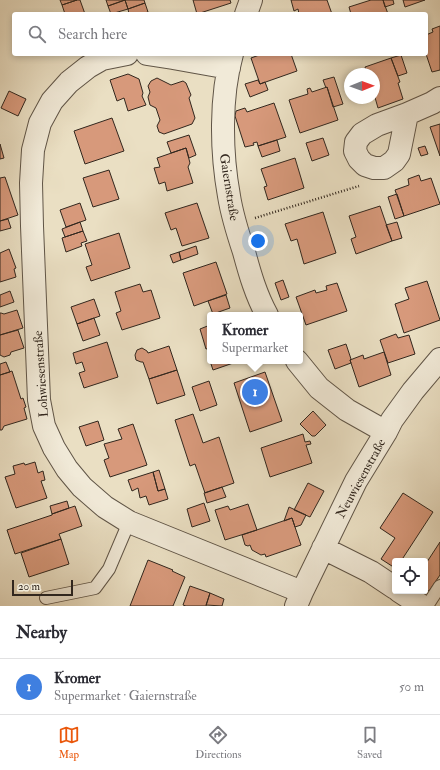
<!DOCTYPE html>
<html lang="en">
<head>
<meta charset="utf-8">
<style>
	body { margin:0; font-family:"IM FELL Double Pica",serif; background:#f2f2f3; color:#2b2b33 }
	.controls { position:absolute; right:12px; bottom:12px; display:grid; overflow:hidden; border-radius:4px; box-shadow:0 2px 6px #0003 }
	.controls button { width:36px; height:36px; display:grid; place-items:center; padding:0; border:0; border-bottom:1px solid #e1e1e2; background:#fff; color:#2b2b33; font:20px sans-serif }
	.compass { position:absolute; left:344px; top:68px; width:36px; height:36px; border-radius:50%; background:#fff; box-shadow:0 2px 6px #0003; rotate:89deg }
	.scale { position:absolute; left:12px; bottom:10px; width:61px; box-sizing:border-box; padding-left:4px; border:2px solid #32271e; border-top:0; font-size:11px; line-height:14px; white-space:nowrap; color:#32271e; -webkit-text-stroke:3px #f1ead8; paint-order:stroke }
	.you { position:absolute; left:258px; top:241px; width:14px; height:14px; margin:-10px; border:3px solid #fff; border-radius:50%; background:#1a73e8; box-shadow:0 0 0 6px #1a73e833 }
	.badge { display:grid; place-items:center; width:26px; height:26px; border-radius:50%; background:#ea580c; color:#fff; font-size:13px; font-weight:700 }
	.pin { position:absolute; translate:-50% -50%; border:2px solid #fff; box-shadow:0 1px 4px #0006 }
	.popup { position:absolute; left:207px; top:312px; width:96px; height:52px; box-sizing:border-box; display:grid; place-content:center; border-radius:4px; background:#fff; filter:drop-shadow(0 1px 3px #0005); font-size:13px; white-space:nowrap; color:#7c7c81 }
	.popup b { font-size:15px; color:#2b2b33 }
	.popup::after { content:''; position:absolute; left:50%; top:100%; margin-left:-8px; border:8px solid transparent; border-top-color:#fff }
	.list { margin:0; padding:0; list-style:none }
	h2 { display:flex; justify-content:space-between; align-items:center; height:52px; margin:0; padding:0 16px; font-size:17px }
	h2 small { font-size:13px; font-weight:400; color:#7c7c81 }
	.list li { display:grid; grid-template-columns:26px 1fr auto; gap:12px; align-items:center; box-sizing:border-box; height:56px; padding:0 16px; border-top:1px solid #e1e1e2 }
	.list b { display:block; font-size:15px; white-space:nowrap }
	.list p { margin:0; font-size:13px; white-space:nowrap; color:#7c7c81 }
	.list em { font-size:13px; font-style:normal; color:#7c7c81 }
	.icon { flex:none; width:22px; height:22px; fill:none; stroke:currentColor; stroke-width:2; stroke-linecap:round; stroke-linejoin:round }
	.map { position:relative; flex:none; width:440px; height:606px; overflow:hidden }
	.search { position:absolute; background:#fff; box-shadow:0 2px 6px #0003; left:12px; right:12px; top:12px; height:44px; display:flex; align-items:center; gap:10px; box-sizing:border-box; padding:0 14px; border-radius:4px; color:#7c7c81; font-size:15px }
	.sheet { height:108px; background:#fff }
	nav { display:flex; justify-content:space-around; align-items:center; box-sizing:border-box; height:56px; border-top:1px solid #e1e1e2; background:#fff; font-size:11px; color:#7c7c81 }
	nav a { display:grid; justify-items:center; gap:2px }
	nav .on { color:#ea580c }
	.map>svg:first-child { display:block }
	.building { fill:#d7997b; stroke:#32271e }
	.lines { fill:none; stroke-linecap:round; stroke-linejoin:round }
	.service-casing { stroke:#605547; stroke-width:14 }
	.minor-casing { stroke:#605547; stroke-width:24 }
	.path { stroke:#32271e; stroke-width:2.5; stroke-dasharray:1 2; stroke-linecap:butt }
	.service { stroke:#f1ead8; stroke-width:12 }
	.minor { stroke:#f1ead8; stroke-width:22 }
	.labels { text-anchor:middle; stroke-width:3; stroke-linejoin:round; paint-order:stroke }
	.street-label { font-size:13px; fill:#32271e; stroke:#f1ead8 }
</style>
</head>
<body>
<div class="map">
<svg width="440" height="606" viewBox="0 0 440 606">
	<rect width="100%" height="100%" fill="#eadfc3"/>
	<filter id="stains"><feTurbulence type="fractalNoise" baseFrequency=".005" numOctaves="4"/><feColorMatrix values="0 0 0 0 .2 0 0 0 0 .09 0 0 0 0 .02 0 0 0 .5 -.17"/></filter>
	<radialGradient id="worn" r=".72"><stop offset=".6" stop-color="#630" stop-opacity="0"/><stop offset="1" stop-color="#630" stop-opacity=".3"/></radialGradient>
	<!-- building -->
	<path class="building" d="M 60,0 L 77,0 L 62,5 Z
		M 77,0 L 80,0 L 85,14 L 65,14 L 62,5 Z
		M 106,0 L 125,0 L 108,6 Z
		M 125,0 L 128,9 L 111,14 L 108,6 Z
		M 125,0 L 144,0 L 145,3 L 128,9 Z
		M 193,0 L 230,0 L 231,3 L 197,14 Z
		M 291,0 L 327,0 L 332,14 L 299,14 L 298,9 L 294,11 Z
		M 371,0 L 383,0 L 388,14 L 351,14 L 349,7 Z
		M 383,0 L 393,0 L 394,4 L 385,7 Z
		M 403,0 L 425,0 L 405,7 Z
		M 145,3 L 148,12 L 141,14 L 129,14 L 128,9 Z
		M 440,26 L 440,70 L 432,72 L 426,54 L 426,35 L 433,32 L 432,29 Z
		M 262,54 L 291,54 L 297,71 L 260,84 L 251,58 Z
		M 401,55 L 407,73 L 398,76 L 391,58 Z
		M 391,58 L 400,82 L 398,83 L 403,99 L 378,108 L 374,94 L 374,74 L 367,74 L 365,67 Z
		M 128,74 L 139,79 L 143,93 L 142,96 L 146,105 L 128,111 L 124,98 L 117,101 L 110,80 Z
		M 334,77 L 343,104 L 333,107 L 327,87 L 326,88 L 323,80 Z
		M 157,78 L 171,85 L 183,81 L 186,83 L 191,95 L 189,98 L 195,118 L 192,124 L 164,134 L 159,132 L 157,126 L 160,120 L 156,108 L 150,105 L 148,97 L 150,92 L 148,86 L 151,81 Z
		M 258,80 L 260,84 L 265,82 L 268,90 L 250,97 L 245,84 Z
		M 327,87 L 338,120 L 300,133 L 289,100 L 308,94 L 307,89 L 310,88 L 312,92 Z
		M 9,91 L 26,99 L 18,116 L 1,108 Z
		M 274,103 L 286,137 L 258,146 L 257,142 L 253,143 L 254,145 L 245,147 L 235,116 L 236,111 L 245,108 L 247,112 Z
		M 112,118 L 124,151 L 85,164 L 74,131 Z
		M 440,124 L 440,156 L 430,127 Z
		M 189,135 L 196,155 L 189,158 L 186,148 L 171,153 L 167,142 Z
		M 323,138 L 329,155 L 312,161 L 306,143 Z
		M 277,140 L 280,151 L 262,157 L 258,146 Z
		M 0,144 L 4,158 L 0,159 Z
		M 425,146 L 428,154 L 421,156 L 418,148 Z
		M 186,148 L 190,163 L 188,167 L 193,183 L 167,191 L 165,182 L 159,184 L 154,168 L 160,167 L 157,158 Z
		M 295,158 L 304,188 L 268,200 L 264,187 L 267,186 L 261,169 Z
		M 109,170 L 119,199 L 93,207 L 83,178 Z
		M 419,175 L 421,181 L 431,178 L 440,204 L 404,216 L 395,190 L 409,185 L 408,179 Z
		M 5,177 L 18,215 L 0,221 L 0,178 Z
		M 397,194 L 404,216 L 395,219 L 388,197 Z
		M 80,203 L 86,220 L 66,227 L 60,210 Z
		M 197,203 L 209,238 L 182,246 L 176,228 L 171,230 L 165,213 Z
		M 380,206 L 392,241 L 356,254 L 351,239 L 356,237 L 349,216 Z
		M 323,212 L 336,253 L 304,264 L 297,239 L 291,241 L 285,224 Z
		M 8,219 L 11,228 L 0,231 L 0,221 Z
		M 80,222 L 83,231 L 65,237 L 62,229 Z
		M 397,222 L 402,238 L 392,241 L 386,225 Z
		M 83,231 L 87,241 L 81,243 L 82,246 L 66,252 L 62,238 Z
		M 119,233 L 130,268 L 91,281 L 86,267 L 92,265 L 85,244 Z
		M 196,246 L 198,254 L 181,260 L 179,252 Z
		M 9,249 L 16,268 L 14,269 L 16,277 L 0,282 L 0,253 Z
		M 179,252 L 181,260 L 173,263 L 170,255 Z
		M 216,262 L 227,294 L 194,306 L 183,273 Z
		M 283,280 L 289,297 L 281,300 L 275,283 Z
		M 427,281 L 440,320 L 404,333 L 395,304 L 409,299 L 405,288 Z
		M 337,283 L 347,311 L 306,325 L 296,297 L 315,290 L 316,293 L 327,290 L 326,286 Z
		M 140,284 L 143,292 L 151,290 L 160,318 L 122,330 L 116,313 L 121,311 L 115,292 Z
		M 10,291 L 14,302 L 0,307 L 0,295 Z
		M 226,295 L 230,308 L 213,314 L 208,301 Z
		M 94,299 L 100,316 L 77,324 L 71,307 Z
		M 17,310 L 23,328 L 0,335 L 0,313 L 1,313 L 4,314 Z
		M 94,318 L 100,335 L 83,341 L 77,324 Z
		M 210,325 L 210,348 L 206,349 L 200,329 Z
		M 18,330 L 24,348 L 11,352 L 10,355 L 4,357 L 0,355 L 0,335 Z
		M 396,334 L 398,338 L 409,335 L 415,354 L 388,363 L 380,340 Z
		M 107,342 L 118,377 L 84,388 L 79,373 L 85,371 L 82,362 L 76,364 L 73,353 Z
		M 346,344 L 351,359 L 350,360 L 351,363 L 335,369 L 328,350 Z
		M 169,346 L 177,370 L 149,379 L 143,362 L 141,362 L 136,360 L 135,355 L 137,350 L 142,348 L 147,351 L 148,353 Z
		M 384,352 L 391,375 L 359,387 L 350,360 L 363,355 L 364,359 Z
		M 210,361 L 239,361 L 213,370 Z
		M 6,362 L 10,372 L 0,375 L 0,364 Z
		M 177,370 L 185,395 L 157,404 L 149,379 Z
		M 12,371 L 21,399 L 23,398 L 26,407 L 24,408 L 27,419 L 4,426 L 2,430 L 0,430 L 0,375 Z
		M 265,372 L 282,421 L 250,432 L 234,383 Z
		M 209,381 L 217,405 L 200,411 L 192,387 Z
		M 313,411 L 326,425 L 315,436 L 312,436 L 300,424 Z
		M 193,414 L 203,443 L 219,437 L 234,483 L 205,493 L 195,464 L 190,466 L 175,420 Z
		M 98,421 L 104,440 L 86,446 L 79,427 Z
		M 133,424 L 147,465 L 110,477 L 104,460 L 109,458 L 104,444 L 122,439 L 118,429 Z
		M 303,434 L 305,442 L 310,441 L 311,444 L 306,445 L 312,463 L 270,477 L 261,448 Z
		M 35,462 L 38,473 L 43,471 L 45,480 L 41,481 L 47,498 L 16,508 L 5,477 L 15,474 L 13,466 L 24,463 L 25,465 Z
		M 159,470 L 165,489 L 158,491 L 153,472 Z
		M 153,472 L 158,491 L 165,489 L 168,499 L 149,505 L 146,496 L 140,498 L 138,488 L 132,491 L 128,480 Z
		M 308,483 L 324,491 L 310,517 L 294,510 Z
		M 222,487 L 226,497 L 207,503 L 204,493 Z
		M 403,493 L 433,512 L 401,561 L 395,561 L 395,568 L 381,559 L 395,538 L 380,528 Z
		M 67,501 L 69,508 L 52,514 L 50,506 Z
		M 204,503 L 210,521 L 192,527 L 187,509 Z
		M 248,504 L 257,530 L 225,540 L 215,510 L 228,506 L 230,510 Z
		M 75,506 L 82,526 L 59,534 L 61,539 L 15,554 L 7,530 L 52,515 L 52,514 Z
		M 289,507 L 306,515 L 301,525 L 295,527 L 292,518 L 284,521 Z
		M 292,518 L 301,545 L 266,557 L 265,554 L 261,555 L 252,550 L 250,545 L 248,546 L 245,545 L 242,535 Z
		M 61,539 L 69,564 L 29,577 L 21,553 Z
		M 440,542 L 440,575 L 429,591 L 425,589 L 425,565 Z
		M 148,560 L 173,570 L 172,571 L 185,577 L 173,606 L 130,606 Z
		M 190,586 L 210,593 L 206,606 L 186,606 L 183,605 Z
		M 210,593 L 224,599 L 222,606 L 206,605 Z"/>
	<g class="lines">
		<defs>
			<path id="service" d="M 46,598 L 95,588 L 109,569 L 129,522
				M 427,606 L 440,586"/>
			<path id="minor" d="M 246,14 L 251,0
				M 127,54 L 102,59 L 88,67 L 69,82 L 52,101 L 40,123 L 33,150 L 31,183 L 32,226 L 39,400 L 44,426 L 54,448 L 67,469 L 82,487 L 105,507 L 129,522 L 302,592
				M 147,54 L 173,58 L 229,68
				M 232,54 C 220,97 221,152 229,196 C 232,215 238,234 244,252 C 250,274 256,295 267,315
				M 407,114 L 399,154 L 394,161 L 384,168 L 374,168 L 365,165 L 359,159 L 355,151 L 356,142 L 362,134 L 377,125 L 407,114 L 432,103 L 440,98
				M 297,361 L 319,388 L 347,410 L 386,432
				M 323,548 L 371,572 L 395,588
				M 399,591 L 422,606
				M 296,606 L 302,592 L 356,481 L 386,432 L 392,420 L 413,391 L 440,359"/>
		</defs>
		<!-- service casing -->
		<use href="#service" class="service-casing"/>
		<!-- minor casing -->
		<use href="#minor" class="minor-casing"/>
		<!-- path -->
		<path class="path" d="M 255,218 L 359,186"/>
		<!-- service -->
		<use href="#service" class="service"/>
		<!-- minor -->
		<use href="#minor" class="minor"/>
	</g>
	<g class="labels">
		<!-- street labels -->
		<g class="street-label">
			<text transform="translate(230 187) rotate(81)" y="5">Gaiernstraße</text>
			<text transform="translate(40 374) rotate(-94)" y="5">Lohwiesenstraße</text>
			<text transform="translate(360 478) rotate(-61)" y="5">Neuwiesenstraße</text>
		</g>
	</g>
	<rect width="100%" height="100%" filter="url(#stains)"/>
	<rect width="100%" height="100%" fill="url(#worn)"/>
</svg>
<div class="controls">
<button><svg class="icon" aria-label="locate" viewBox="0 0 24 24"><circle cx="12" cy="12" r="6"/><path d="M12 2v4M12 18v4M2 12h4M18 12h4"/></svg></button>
</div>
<svg class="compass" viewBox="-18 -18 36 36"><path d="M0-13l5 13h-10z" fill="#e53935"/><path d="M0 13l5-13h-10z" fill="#7c7c81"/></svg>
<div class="scale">20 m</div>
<div class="you"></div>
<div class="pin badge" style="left:255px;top:392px;background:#3f7fe0">1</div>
<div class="popup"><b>Kromer</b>Supermarket</div>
<div class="search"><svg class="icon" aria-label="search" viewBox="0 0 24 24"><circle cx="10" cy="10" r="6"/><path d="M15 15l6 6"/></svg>Search here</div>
</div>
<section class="sheet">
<h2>Nearby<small></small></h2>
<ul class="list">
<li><span class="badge" style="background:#3f7fe0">1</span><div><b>Kromer</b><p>Supermarket · Gaiernstraße</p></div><em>50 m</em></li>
</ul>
</section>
<nav>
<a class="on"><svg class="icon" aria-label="map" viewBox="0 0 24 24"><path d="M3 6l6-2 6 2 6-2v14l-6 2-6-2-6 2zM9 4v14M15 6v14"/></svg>Map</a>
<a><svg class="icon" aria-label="directions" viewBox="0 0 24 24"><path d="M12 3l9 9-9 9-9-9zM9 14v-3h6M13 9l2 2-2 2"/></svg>Directions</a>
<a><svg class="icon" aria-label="saved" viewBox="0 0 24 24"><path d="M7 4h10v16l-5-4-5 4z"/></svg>Saved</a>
</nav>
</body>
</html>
